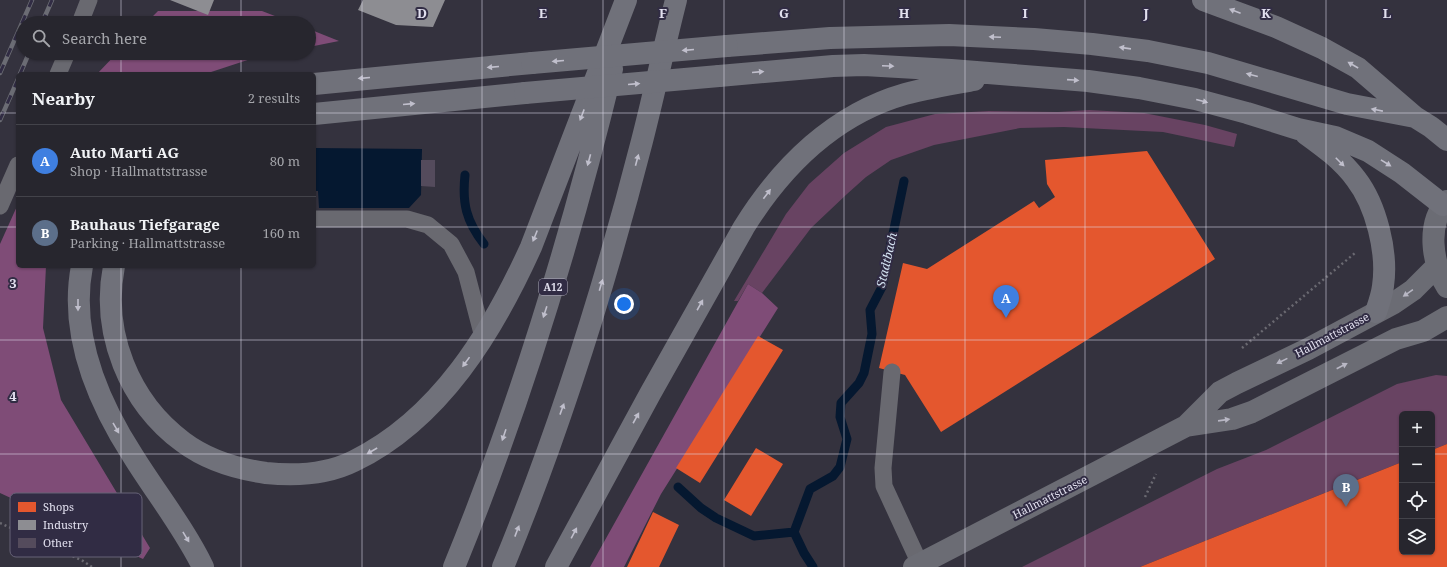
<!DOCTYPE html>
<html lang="en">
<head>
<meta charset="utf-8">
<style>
	body { margin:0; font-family:"Noto Serif",serif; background:#2f2e36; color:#f1f3f6 }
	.controls { position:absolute; right:12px; bottom:12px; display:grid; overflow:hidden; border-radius:6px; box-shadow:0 1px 3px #0004 }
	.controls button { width:36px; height:36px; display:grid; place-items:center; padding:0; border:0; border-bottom:1px solid #43434a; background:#27262e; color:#f1f3f6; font:20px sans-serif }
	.you { position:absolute; left:624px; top:304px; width:14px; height:14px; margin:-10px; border:3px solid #fff; border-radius:50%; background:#1a73e8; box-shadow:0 0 0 6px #1a73e833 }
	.badge { display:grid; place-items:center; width:26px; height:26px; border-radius:50%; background:#95b2f1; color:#fff; font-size:13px; font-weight:700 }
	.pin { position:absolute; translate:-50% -33px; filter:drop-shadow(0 1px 2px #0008) }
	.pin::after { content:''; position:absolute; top:21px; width:14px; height:12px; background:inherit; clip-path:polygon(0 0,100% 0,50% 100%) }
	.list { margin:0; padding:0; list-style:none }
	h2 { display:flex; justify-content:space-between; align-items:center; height:52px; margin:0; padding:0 16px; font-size:17px }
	h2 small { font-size:13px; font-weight:400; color:#a4a5aa }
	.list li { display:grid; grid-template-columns:26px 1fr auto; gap:12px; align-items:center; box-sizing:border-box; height:72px; padding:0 16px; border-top:1px solid #43434a }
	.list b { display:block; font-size:15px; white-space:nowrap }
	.list p { margin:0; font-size:13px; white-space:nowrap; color:#a4a5aa }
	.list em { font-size:13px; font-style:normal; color:#a4a5aa }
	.icon { flex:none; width:22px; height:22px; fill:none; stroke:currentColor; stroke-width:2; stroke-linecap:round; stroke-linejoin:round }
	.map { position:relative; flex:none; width:1447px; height:567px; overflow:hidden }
	.search { position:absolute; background:#27262e; box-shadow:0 1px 3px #0004; left:16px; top:16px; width:300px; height:44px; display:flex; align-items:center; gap:10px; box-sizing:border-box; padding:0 14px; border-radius:22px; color:#a4a5aa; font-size:15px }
	.panel { position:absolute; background:#27262e; box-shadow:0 1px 3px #0004; left:16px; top:72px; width:300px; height:196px; border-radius:6px }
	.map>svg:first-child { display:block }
	.green { fill:#684362 }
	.forest { fill:#7f4c77 }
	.water { fill:#051830 }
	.shops { fill:#e4572e }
	.industry { fill:#8d8d92 }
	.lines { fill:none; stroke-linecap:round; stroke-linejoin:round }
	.stream { stroke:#051830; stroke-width:9 }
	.building { fill:#544b5c }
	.path { stroke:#6a6971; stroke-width:2.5; stroke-dasharray:2 3; stroke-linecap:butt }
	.service { stroke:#696970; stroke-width:17 }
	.secondary { stroke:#6b6c74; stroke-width:22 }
	.motorway { stroke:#70717a; stroke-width:22 }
	.rail-casing { stroke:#6b6c74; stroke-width:4.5 }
	.rail { stroke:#312c44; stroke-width:3; stroke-dasharray:9; stroke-linecap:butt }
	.motorway-bridge { stroke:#70717a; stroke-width:22 }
	.oneway { fill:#c0bfcc }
	.oneway2 { fill:#b8b7c4 }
	.grid { fill:none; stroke:#e2e0ef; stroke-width:1; stroke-opacity:0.55 }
	.labels { text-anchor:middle; stroke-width:4; stroke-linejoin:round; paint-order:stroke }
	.shield { fill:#312c44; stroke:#adaabc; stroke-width:1 }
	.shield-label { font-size:10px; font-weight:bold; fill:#e2e0ef }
	.street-label { font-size:11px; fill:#e2e0ef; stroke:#312c44 }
	.water-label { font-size:12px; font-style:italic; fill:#d3e2f1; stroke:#312c44 }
	.key { fill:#312c44; stroke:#666277; stroke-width:1 }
	.key-label { font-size:11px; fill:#e2e0ef }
	.grid-label { font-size:13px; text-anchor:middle; font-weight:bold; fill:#e2e0ef; stroke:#312c44; stroke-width:4; stroke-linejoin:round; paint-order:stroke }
</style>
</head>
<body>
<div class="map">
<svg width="1447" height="567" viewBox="0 0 1447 567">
	<rect width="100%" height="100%" fill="#34323e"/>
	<!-- green -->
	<path class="green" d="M 1089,110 L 1144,113 L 1205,125 L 1237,134 L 1234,147 L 1163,132 L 1064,127 L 1020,128 L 934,145 L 891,160 L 866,177 L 847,194 L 811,228 L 762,293 L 748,284 L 738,301 L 734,301 L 786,214 L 809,184 L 844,153 L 886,127 L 935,114 L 989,111 L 1058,112 Z
		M 1436,375 L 1447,376 L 1447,444 L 1432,450 L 1432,414 L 1402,414 L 1402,462 L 1140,567 L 1022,567 L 1217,469 L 1266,450 L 1397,384 Z"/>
	<!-- forest -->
	<path class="forest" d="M 158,11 L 262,11 L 293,23 L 146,23 Z
		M 309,29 L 339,41 L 309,47 Z
		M 117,53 L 275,53 L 260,56 L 205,74 L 97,74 Z
		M 18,204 L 18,266 L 46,266 L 43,328 L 61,400 L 150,548 L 143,559 L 0,493 L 0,244 Z
		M 748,284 L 762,293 L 778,308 L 661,494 L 624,567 L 590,567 Z"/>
	<!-- water -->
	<path class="water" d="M 314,148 L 422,149 L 421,195 L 409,208 L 319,208 L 318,191 L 314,191 Z"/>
	<!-- shops -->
	<path class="shops" d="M 1147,151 L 1215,259 L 941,432 L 905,375 L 879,368 L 903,263 L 927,269 L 1034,201 L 1039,208 L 1055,197 L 1047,184 L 1045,160 Z
		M 758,336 L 783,350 L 700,483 L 676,468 Z
		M 1447,444 L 1447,567 L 1140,567 L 1402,462 L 1402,552 L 1432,552 L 1432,450 Z
		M 756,448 L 783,464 L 751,516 L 724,500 Z
		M 653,512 L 679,525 L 659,567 L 627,567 Z"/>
	<!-- industry -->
	<path class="industry" d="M 170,0 L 214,0 L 208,15 Z
		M 363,0 L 445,0 L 433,27 L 396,25 L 358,10 Z"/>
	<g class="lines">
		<!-- stream -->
		<path class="stream" d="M 465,175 C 462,203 466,221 484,244
			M 678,487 L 701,508 L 716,518 L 754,536 L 794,532
			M 813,567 L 804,553 L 794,532 L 810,489 L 833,476 L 840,467 L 847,439 L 840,417 L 841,403 L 859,383 L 864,373 L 872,334 L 870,310 L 882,287 L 904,181"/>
	</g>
	<!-- building -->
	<path class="building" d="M 421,160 L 435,160 L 435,187 L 421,186 Z"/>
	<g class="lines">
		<!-- path -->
		<path class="path" d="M 1242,348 L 1355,253
			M 1145,497 L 1156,474
			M 0,523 L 83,561 L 92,567"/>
		<!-- service -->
		<path class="service" d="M 80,23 L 89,0
			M 58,74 L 67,53
			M 0,206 L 18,165
			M 314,219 L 407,219 L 428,225 L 451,244 L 466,272 L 483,337
			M 892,372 L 883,468 L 884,486 L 920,564"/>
		<!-- secondary -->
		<path class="secondary" d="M 1447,201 C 1426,224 1432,263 1447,287
			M 1186,426 L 1232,419 L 1252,412 L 1396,339 L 1423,331 L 1447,317
			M 914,567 L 1186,426 L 1220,392 L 1237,383 L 1308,349 L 1394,303 L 1413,290 L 1437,266"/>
		<!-- motorway -->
		<path class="motorway" d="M 1203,0 L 1276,27 L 1322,48 L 1358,68 L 1415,117 L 1431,127 L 1447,140
			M 727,46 L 830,38 L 949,35 L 1034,39 L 1092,44 L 1148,51 L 1208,63 L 1347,104 L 1415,117
			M 719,76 L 833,66 L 864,65 L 951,70 L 1088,81 L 1139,88 L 1195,99 L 1247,113 L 1298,129 L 1335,137 L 1368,151 L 1402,173 L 1443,205
			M 314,84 L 532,63
			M 314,114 L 525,93
			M 1306,134 C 1324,147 1342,160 1356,179 C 1376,205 1388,252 1383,286 C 1382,295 1379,303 1376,312
			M 82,266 C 69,333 97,400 133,456 C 156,493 184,528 203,567
			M 114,266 C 101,333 129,402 183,442 C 207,460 237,469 266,473 C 295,476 328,474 354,461 C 440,419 493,331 531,247 L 626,0
			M 454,567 C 520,406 571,238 612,69
			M 503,567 C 560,429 605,285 642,141 C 654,94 664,47 676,0
			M 556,567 L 650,394 L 744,227 C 782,166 835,114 905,94 C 927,88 951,84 974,80"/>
		<defs>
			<path id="rail" d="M 42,23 L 52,0
				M 0,73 L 32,0
				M 20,74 L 29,53
				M 0,120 L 18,79"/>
		</defs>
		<!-- rail casing -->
		<use href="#rail" class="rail-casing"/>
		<!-- rail -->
		<use href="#rail" class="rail"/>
		<!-- motorway-bridge -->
		<path class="motorway-bridge" d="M 532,63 L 727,46
			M 525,93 L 719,76"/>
	</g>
	<!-- one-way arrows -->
	<defs><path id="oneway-solid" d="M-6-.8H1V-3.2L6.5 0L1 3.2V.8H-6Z"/></defs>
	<g class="oneway">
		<use href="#oneway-solid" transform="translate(1235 11) rotate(-159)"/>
		<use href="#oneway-solid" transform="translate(995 37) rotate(-178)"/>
		<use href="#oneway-solid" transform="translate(1125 48) rotate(-172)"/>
		<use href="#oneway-solid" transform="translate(688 50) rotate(175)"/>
		<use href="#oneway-solid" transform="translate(558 61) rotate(175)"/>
		<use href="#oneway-solid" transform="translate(1353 65) rotate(-150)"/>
		<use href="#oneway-solid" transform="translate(888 66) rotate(3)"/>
		<use href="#oneway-solid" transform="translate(493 67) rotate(175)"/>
		<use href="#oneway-solid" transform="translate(758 72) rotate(-5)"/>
		<use href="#oneway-solid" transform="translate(1252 75) rotate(-165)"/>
		<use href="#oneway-solid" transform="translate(364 78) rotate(175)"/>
		<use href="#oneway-solid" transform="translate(1073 80) rotate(4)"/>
		<use href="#oneway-solid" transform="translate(634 84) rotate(-5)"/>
		<use href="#oneway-solid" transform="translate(1202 101) rotate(15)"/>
		<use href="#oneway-solid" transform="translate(409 104) rotate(-5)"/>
		<use href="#oneway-solid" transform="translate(1377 110) rotate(-169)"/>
		<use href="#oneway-solid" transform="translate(582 115) rotate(111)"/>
		<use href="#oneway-solid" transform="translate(589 160) rotate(105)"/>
		<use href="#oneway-solid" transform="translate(637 160) rotate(-75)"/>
		<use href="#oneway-solid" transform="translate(1340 162) rotate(45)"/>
		<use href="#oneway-solid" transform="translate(1386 163) rotate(32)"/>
		<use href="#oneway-solid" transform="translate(767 194) rotate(-53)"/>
		<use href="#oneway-solid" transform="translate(535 236) rotate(112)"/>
		<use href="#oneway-solid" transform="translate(601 285) rotate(-74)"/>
		<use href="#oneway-solid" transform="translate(78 305) rotate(90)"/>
		<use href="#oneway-solid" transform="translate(700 305) rotate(-61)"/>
		<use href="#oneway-solid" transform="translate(545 312) rotate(108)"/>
		<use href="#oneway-solid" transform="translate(466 362) rotate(126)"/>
		<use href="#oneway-solid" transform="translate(562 409) rotate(-70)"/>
		<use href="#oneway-solid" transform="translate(636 418) rotate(-61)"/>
		<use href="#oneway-solid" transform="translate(116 428) rotate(60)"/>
		<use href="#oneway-solid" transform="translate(504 435) rotate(109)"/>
		<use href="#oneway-solid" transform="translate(372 451) rotate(150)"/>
		<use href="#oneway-solid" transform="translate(517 531) rotate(-69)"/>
		<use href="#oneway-solid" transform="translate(574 533) rotate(-62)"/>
		<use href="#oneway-solid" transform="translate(186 537) rotate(59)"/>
	</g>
	<g class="oneway2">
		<use href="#oneway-solid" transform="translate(1408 293) rotate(145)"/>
		<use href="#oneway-solid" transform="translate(1282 361) rotate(154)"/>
		<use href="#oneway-solid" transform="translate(1342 366) rotate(-27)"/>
		<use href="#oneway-solid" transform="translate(1224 420) rotate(-8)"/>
	</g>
	<!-- grid -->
	<path class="grid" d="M 121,0 L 121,23M 241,0 L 241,23M 362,0 L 362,567M 482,0 L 482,567M 603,0 L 603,567M 724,0 L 724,567M 844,0 L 844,567M 965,0 L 965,567M 1085,0 L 1085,567M 1206,0 L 1206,567M 1326,0 L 1326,567M 121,53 L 121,74M 241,53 L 241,74M 0,113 L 18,113M 314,113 L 1447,113M 0,227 L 18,227M 314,227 L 1447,227M 121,266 L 121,567M 241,266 L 241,567M 0,340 L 1447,340M 0,454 L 1402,454M 1432,454 L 1447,454"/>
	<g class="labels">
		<!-- shield labels -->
		<rect class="shield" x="539" y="279" width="28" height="16" rx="3"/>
		<g class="shield-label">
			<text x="553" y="291">A12</text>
		</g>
		<!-- street labels -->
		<g class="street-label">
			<text transform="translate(1332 335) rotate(-28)" y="4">Hallmattstrasse</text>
			<text transform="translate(1050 497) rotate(-27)" y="4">Hallmattstrasse</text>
		</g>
		<!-- water labels -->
		<g class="water-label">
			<text transform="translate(887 260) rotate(-77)" y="4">Stadtbach</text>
		</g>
	</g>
	<!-- legend -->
	<rect x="10" y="493" width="132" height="64" rx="6" class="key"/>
	<rect x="18" y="502" width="18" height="10" fill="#e4572e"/>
	<rect x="18" y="520" width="18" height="10" fill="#8d8d92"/>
	<rect x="18" y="538" width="18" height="10" fill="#544b5c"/>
	<g class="key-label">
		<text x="43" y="511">Shops</text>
		<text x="43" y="529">Industry</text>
		<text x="43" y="547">Other</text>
	</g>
	<g class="grid-label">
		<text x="422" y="18">D</text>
		<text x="543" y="18">E</text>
		<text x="663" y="18">F</text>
		<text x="784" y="18">G</text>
		<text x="904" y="18">H</text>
		<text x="1025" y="18">I</text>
		<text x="1146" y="18">J</text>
		<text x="1266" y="18">K</text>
		<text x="1387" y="18">L</text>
		<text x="13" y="288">3</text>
		<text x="13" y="401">4</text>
	</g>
</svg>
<div class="controls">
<button>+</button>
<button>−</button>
<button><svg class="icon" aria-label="locate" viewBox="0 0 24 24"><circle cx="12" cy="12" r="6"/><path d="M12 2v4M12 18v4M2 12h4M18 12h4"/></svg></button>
<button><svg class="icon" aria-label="layers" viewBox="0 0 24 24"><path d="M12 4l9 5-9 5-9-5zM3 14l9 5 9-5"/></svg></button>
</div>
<div class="you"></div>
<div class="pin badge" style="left:1006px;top:318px;background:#3f7fe0">A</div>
<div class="pin badge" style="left:1346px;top:507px;background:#5c6f8a">B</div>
<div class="search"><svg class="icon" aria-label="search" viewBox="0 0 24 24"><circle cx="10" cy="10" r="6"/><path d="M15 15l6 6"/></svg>Search here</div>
<section class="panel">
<h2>Nearby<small>2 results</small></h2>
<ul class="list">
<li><span class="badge" style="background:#3f7fe0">A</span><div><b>Auto Marti AG</b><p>Shop · Hallmattstrasse</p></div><em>80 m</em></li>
<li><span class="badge" style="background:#5c6f8a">B</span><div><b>Bauhaus Tiefgarage</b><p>Parking · Hallmattstrasse</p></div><em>160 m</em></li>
</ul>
</section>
</div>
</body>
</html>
